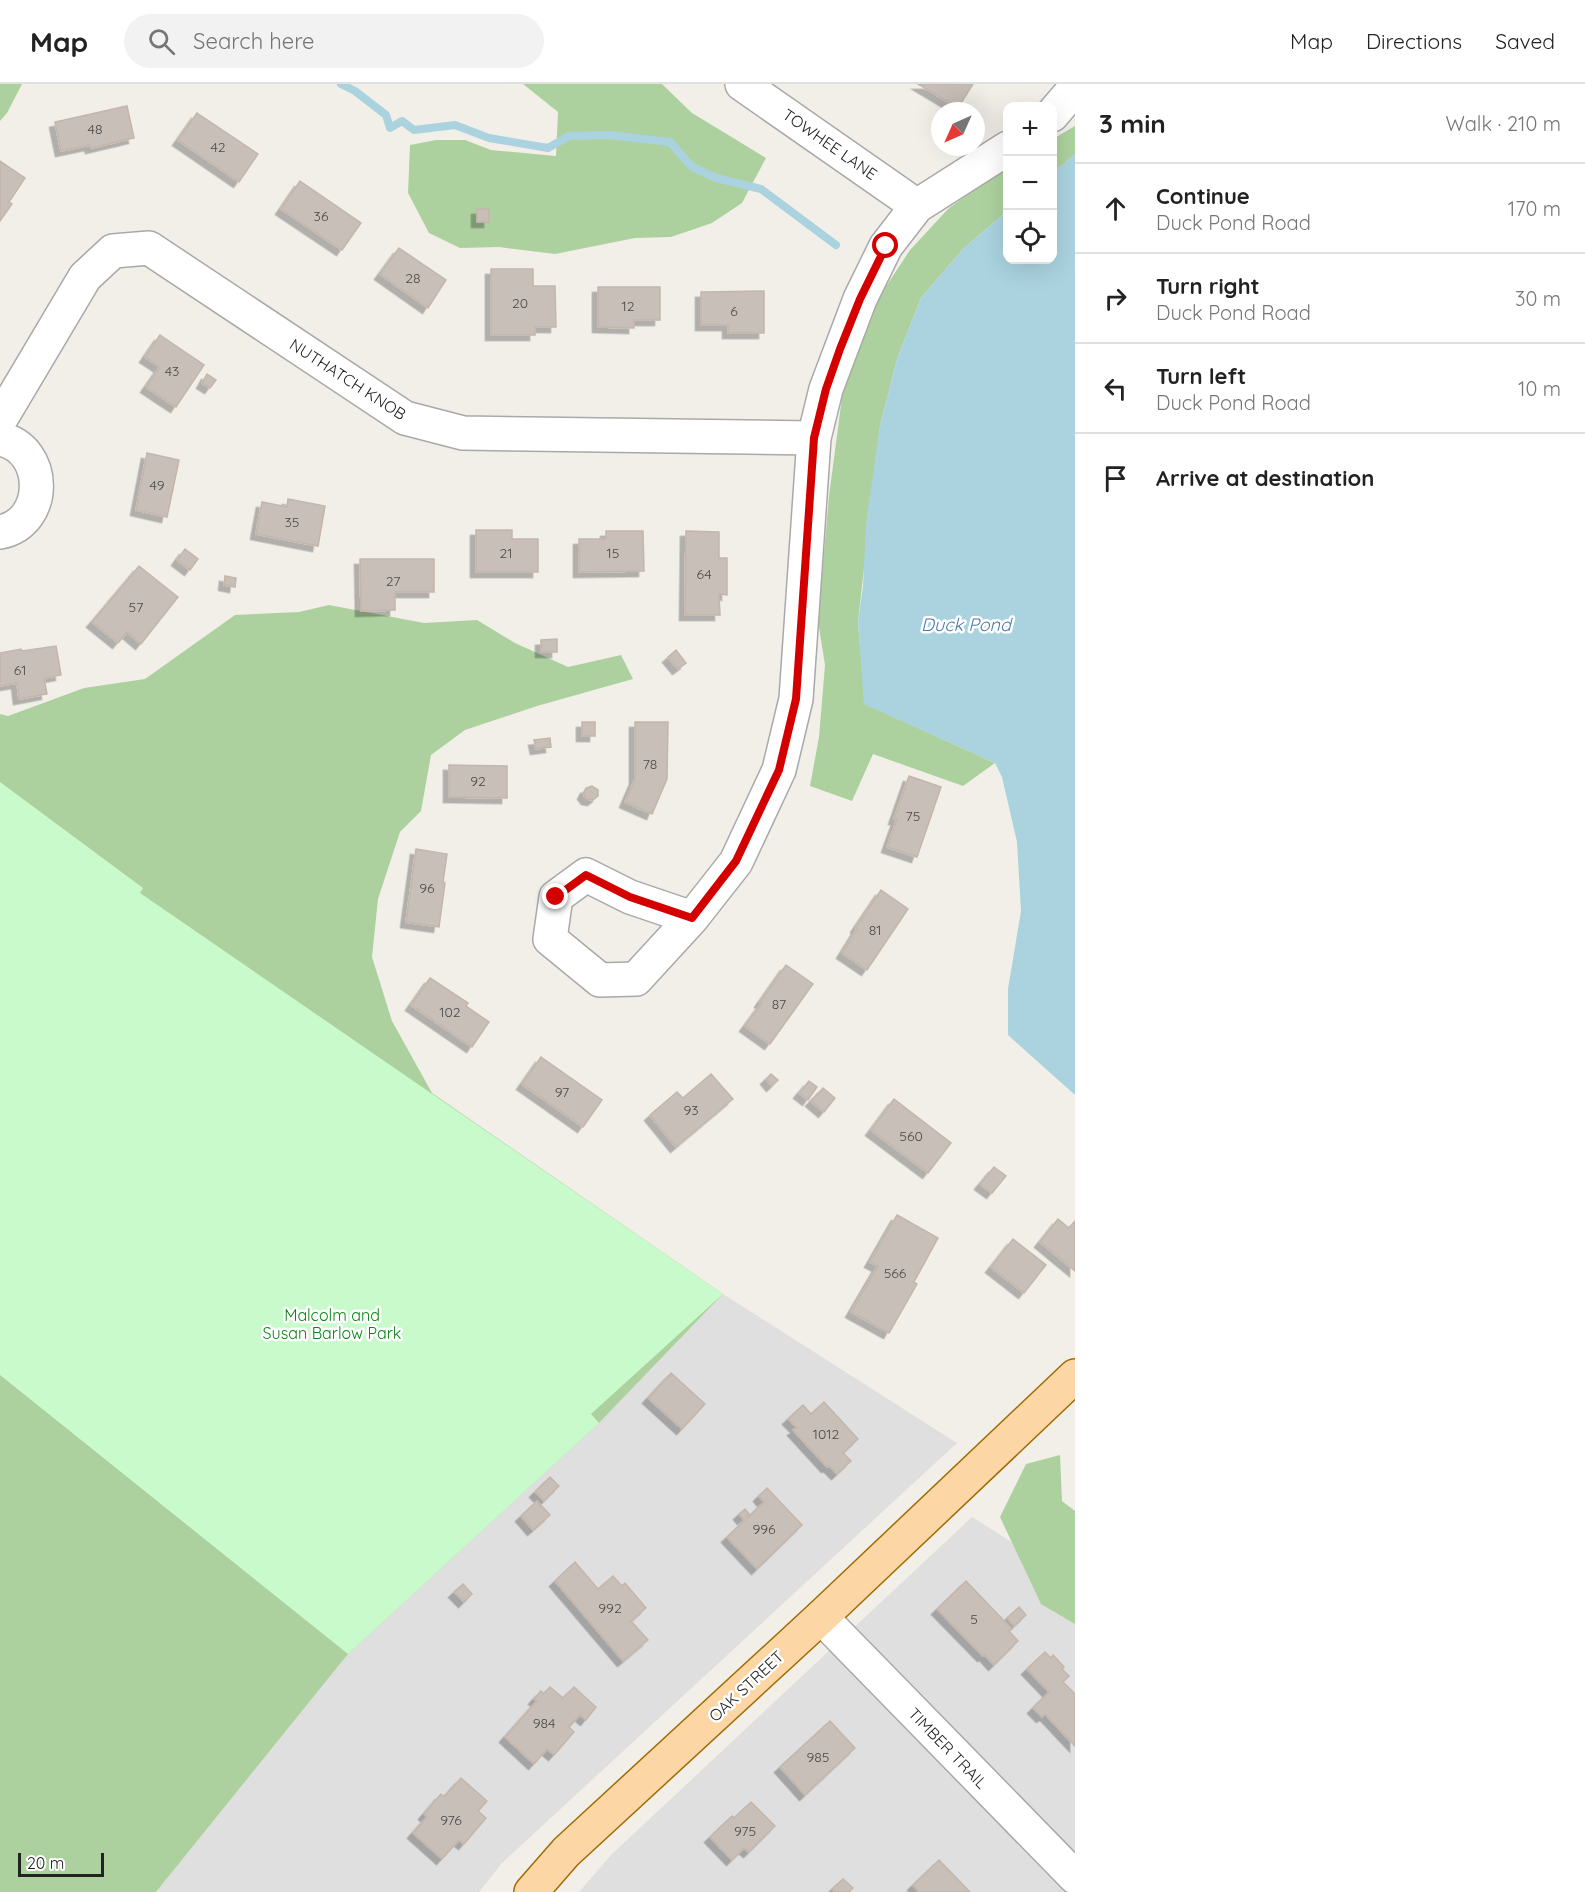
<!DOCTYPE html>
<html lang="en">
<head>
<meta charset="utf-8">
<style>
	body { margin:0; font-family:Quicksand,sans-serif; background:#f2f2f2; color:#222 }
	.controls { position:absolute; right:18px; top:18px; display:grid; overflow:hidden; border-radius:12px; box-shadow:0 6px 24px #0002 }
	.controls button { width:54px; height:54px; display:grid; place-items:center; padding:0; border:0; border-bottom:2px solid #e0e0e0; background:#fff; color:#222; font:30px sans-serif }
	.compass { position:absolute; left:931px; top:18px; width:54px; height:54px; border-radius:50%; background:#fff; box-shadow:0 6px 24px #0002; rotate:225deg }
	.scale { position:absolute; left:18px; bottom:15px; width:86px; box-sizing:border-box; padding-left:6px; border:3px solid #222; border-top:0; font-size:16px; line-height:21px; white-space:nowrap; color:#222; -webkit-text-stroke:4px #fff; paint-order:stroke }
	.stop { position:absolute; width:18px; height:18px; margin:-14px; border:4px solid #d40000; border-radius:50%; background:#fff }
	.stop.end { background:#d40000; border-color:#fff; box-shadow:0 2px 6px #0008 }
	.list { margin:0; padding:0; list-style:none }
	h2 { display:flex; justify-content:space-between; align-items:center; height:78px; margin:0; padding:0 24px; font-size:26px }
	h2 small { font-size:20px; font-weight:400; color:#767676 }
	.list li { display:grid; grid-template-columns:39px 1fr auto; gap:18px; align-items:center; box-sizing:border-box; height:90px; padding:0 24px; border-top:2px solid #e0e0e0 }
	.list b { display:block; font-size:22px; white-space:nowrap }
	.list p { margin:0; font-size:20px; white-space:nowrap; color:#767676 }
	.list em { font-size:20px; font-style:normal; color:#767676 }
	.icon { flex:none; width:33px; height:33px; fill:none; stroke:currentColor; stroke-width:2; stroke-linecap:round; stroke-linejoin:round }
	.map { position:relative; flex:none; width:1075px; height:1808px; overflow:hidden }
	header { display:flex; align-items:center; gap:36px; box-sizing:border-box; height:84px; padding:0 30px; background:#fff; border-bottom:2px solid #e0e0e0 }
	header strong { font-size:28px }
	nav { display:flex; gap:33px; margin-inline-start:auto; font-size:21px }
	.search { width:420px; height:54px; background:#f2f2f2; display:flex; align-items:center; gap:15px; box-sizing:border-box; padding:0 21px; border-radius:33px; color:#767676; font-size:22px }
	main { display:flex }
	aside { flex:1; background:#fff }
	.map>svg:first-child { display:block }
	.residential { fill:#e0dfdf }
	.forest { fill:#add19e }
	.park { fill:#c8facc }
	.water { fill:#aad3df }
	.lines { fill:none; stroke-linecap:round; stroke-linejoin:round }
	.stream { stroke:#aad3df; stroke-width:8 }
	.building { fill:#c7bfb8; stroke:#c4b6ab; stroke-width:1.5; filter:url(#shadow) }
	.minor-casing { stroke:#a9a9a9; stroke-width:36 }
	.major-casing { stroke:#a06b00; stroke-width:36 }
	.minor { stroke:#fff; stroke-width:33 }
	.major { stroke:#fcd6a4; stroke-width:33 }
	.route { stroke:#d40000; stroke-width:8 }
	.labels { text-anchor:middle; stroke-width:5; stroke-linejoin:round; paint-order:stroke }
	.number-label { font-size:14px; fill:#4b4948 }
	.street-label { font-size:16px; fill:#222; stroke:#fff }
	.park-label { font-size:16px; fill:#0c8416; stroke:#fff }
	.water-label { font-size:18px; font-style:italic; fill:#4a7aab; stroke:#fff }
</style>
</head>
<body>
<header>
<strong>Map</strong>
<div class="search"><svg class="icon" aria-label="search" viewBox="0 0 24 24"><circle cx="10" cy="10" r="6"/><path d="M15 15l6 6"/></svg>Search here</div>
<nav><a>Map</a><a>Directions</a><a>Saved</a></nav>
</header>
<main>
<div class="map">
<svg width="1075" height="1808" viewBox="0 0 1075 1808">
	<defs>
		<filter id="shadow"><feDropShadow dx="-5.5" dy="5.5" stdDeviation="0" flood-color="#0004"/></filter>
	</defs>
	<rect width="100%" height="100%" fill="#f2efe9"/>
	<!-- residential -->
	<path class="residential" d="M 723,1210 L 957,1359 L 502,1779 L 479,1808 L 156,1808 L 348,1570 L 599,1339 Z
		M 972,1433 L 1075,1498 L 1075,1808 L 579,1808 L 611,1771 Z"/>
	<!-- forest -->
	<path class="forest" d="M 0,0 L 22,0 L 7,29 L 0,37 Z
		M 523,0 L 662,0 L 692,29 L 766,74 L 742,119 L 712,139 L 671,153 L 635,154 L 555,170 L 499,163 L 460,164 L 429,149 L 408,109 L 410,61 L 436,56 L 465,56 L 491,66 L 556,72 L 558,28 Z
		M 1075,42 L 1075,70 L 1053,89 L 1053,55 Z
		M 1007,83 L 1007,127 L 963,165 L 921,214 L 897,275 L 880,342 L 858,538 L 865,620 L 995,679 L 963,702 L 873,670 L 852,717 L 810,702 L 819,653 L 825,581 L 818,537 L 829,412 L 843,306 L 871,225 L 910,166 L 949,124 Z
		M 329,521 L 424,539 L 477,536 L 515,559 L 568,583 L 621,571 L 633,595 L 537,622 L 465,646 L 431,671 L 421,727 L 400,748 L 378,815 L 372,873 L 392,937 L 432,1009 L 723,1210 L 599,1339 L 348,1570 L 156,1808 L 0,1808 L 0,630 L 8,632 L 84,604 L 145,595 L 235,531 L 299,528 Z
		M 1060,1371 L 1062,1417 L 1075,1427 L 1075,1540 L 1041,1520 L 1000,1433 L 1026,1380 Z"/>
	<!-- park -->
	<path class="park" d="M 0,698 L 143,804 L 140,809 L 723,1210 L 591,1330 L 599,1339 L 348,1570 L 0,1291 Z"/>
	<!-- water -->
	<path class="water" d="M 1075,70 L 1075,1011 L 1008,951 L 1008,905 L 1021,827 L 1017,758 L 1002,693 L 995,679 L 864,620 L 858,538 L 863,502 L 866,440 L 880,342 L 897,275 L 921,214 L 963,165 L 1007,127 L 1008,176 L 1052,176 L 1053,89 Z"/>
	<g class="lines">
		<!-- stream -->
		<path class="stream" d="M 341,0 L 355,7 L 386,31 L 390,44 L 402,37 L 414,46 L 455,41 L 489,54 L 548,64 L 569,52 L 608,51 L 670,58 L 692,83 L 716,94 L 761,105 L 836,161"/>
	</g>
	<!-- building -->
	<path class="building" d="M 918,0 L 973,0 L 958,24 Z
		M 127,22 L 134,54 L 91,64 L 90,61 L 61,67 L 55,38 Z
		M 197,29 L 258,70 L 239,98 L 178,56 Z
		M 0,77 L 25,94 L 9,118 L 12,120 L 0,137 Z
		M 300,97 L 361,139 L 342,166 L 281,125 Z
		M 477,125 L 489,125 L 489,138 L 477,138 Z
		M 399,164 L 446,196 L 428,224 L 380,190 Z
		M 491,185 L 533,185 L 533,202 L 555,202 L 556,243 L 535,243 L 535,251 L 491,251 Z
		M 598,203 L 660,203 L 660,236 L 634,236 L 634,244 L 598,243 Z
		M 764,207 L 764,249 L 728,249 L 728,241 L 701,241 L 701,208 Z
		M 160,251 L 204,281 L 176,323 L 146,303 L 160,283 L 145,273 Z
		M 207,290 L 216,296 L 210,304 L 202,299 Z
		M 147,369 L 179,376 L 167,433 L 136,426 Z
		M 288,415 L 325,422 L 318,462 L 256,450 L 262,418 L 287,423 Z
		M 476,446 L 512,446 L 512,455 L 538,455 L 538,488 L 476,488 Z
		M 606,447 L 643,447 L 644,487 L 579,488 L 579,455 L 606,455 Z
		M 686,447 L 719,448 L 719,474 L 727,474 L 727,511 L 719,510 L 720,531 L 685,531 Z
		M 185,465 L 198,475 L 190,486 L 177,476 Z
		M 360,475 L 434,475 L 434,508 L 395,508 L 395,526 L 361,527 Z
		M 139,482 L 178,513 L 141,560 L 127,548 L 118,559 L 92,538 Z
		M 225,492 L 236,494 L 235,503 L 224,501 Z
		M 557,555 L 557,568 L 541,568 L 541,556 Z
		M 56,562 L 61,591 L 44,594 L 47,610 L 19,615 L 17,599 L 0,602 L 0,569 L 21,565 L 22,567 Z
		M 676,566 L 686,579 L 678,585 L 668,573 Z
		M 582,638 L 595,638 L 595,652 L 582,652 Z
		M 635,638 L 668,638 L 667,695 L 652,730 L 625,718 L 635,695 Z
		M 550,654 L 551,663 L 536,665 L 534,656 Z
		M 449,681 L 507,682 L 507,714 L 449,713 Z
		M 909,692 L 941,703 L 917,773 L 887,763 L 897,735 L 894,735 Z
		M 592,702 L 598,706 L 598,712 L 593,716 L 587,715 L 583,710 L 586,704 Z
		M 416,765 L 447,770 L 443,798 L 445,799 L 439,843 L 406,838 Z
		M 881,806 L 908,825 L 867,886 L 842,869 L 857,845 L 856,843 Z
		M 786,881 L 813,900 L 770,960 L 745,942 L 762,919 L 760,918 Z
		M 430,894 L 468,919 L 466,922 L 489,938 L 472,963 L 411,921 Z
		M 541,973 L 602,1016 L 583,1043 L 522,1000 Z
		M 711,990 L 733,1015 L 676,1063 L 650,1031 L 677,1008 L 683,1014 Z
		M 771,990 L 778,996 L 772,1002 L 766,995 Z
		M 809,997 L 817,1003 L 808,1016 L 799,1009 Z
		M 823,1004 L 835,1014 L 824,1028 L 811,1017 Z
		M 894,1015 L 951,1059 L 928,1089 L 871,1046 Z
		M 994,1083 L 1006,1092 L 992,1109 L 980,1100 Z
		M 897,1131 L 938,1154 L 914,1198 L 917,1200 L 889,1249 L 851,1228 L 878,1182 L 870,1178 Z
		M 1058,1135 L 1069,1144 L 1075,1137 L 1075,1187 L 1040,1158 Z
		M 1013,1155 L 1046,1181 L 1024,1209 L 991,1183 Z
		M 671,1289 L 705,1320 L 682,1345 L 648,1314 Z
		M 824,1318 L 858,1355 L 843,1369 L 851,1377 L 837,1390 L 829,1382 L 827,1383 L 793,1346 L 797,1344 L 788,1335 L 803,1321 L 811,1330 Z
		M 550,1393 L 559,1402 L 544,1417 L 535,1408 Z
		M 767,1404 L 802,1441 L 757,1485 L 727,1453 L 764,1418 L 759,1412 Z
		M 537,1417 L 550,1431 L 533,1446 L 521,1432 Z
		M 745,1425 L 749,1430 L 743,1435 L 739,1430 Z
		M 575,1478 L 598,1505 L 613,1492 L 622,1502 L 625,1499 L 646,1524 L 631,1537 L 648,1556 L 623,1577 L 555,1497 Z
		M 966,1497 L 1012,1545 L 1009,1547 L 1018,1557 L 994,1581 L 985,1571 L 983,1572 L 937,1525 Z
		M 463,1500 L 472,1510 L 464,1518 L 454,1508 Z
		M 1019,1523 L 1026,1531 L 1014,1542 L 1007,1534 Z
		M 1045,1568 L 1051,1574 L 1053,1571 L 1064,1583 L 1062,1585 L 1069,1592 L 1063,1598 L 1075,1610 L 1075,1662 L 1045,1630 L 1042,1633 L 1033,1624 L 1049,1608 L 1027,1585 Z
		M 550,1603 L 563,1614 L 574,1603 L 596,1623 L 586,1636 L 580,1631 L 569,1643 L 574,1648 L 554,1671 L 547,1665 L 534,1680 L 505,1653 L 537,1617 L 534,1615 L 541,1607 L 543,1610 Z
		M 830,1637 L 855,1664 L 805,1711 L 780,1683 Z
		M 461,1694 L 487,1717 L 478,1727 L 486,1734 L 464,1760 L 459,1756 L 442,1775 L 413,1749 L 427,1733 L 424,1730 L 441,1710 L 444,1713 Z
		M 751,1718 L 775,1742 L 749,1768 L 744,1764 L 732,1776 L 710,1753 L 732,1732 L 734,1734 Z
		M 939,1776 L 970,1808 L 919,1808 L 913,1801 Z
		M 843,1795 L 853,1804 L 849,1808 L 835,1808 L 832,1805 Z"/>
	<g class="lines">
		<defs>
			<path id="minor" d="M 742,0 L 917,122
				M 1052,31 L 1075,4
				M 0,336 L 85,193 L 113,167 L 149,164 L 405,334 L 463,349 L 814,354
				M 0,355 C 48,364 49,439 0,448
				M 692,834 L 636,895 L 600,896 L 550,855 L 556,813 L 586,791 L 630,813 L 692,834 L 736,778 L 779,686 L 796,615 L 814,354 L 826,305 L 860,215 L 886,162 L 917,122 L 1008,64
				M 821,1533 L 1075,1793"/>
			<path id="major" d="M 531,1808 L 566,1768 L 821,1533 L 1075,1292"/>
		</defs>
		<!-- minor casing -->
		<use href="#minor" class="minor-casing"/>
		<!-- major casing -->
		<use href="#major" class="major-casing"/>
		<!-- minor -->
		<use href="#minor" class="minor"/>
		<!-- major -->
		<use href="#major" class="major"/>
	</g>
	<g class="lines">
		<!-- route -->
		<path class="route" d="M 556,813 L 586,791 L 630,813 L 692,834 L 736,777 L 779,686 L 796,615 L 814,354 L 826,305 L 840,265 L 860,215 L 886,162"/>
	</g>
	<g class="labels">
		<!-- number labels -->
		<g class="number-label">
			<text x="95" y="50">48</text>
			<text x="218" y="68">42</text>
			<text x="321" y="137">36</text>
			<text x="413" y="199">28</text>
			<text x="520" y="224">20</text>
			<text x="628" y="227">12</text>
			<text x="734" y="232">6</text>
			<text x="172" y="292">43</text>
			<text x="157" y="406">49</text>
			<text x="292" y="443">35</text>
			<text x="506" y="474">21</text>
			<text x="613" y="474">15</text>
			<text x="704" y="495">64</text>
			<text x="393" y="502">27</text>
			<text x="136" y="528">57</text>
			<text x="20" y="591">61</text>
			<text x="650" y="685">78</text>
			<text x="478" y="702">92</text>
			<text x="913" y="737">75</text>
			<text x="427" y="809">96</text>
			<text x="875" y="851">81</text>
			<text x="779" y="925">87</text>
			<text x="450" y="933">102</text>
			<text x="562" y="1013">97</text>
			<text x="691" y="1031">93</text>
			<text x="911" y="1057">560</text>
			<text x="895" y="1194">566</text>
			<text x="826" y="1355">1012</text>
			<text x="764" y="1450">996</text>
			<text x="610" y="1529">992</text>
			<text x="974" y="1540">5</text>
			<text x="544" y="1644">984</text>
			<text x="818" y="1678">985</text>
			<text x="451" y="1741">976</text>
			<text x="745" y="1752">975</text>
		</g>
		<!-- street labels -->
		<g class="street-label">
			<text transform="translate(830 60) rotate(35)" y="6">TOWHEE LANE</text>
			<text transform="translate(348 295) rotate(33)" y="6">NUTHATCH KNOB</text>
			<text transform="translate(746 1602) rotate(-43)" y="6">OAK STREET</text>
			<text transform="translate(948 1664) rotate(46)" y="6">TIMBER TRAIL</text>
		</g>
		<!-- park labels -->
		<g class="park-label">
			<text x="332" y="1237">Malcolm and<tspan x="332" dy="18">Susan Barlow Park</tspan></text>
		</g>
		<!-- water labels -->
		<g class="water-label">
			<text x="966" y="547">Duck Pond</text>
		</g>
	</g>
</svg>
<div class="controls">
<button>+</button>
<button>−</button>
<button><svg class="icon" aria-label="locate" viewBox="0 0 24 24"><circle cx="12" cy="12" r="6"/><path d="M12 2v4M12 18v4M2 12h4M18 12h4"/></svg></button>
</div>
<svg class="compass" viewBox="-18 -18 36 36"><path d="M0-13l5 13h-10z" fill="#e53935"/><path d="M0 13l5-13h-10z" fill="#767676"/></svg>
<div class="scale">20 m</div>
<div class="stop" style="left:886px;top:162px"></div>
<div class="stop end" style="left:556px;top:813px"></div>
</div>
<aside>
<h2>3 min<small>Walk · 210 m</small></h2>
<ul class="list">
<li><svg class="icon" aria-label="ahead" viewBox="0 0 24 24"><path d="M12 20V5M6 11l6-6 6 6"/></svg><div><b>Continue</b><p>Duck Pond Road</p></div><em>170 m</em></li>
<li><svg class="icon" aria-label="right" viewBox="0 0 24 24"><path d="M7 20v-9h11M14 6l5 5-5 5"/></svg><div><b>Turn right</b><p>Duck Pond Road</p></div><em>30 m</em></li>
<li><svg class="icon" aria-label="left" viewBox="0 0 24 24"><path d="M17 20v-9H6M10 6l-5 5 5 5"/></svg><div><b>Turn left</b><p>Duck Pond Road</p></div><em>10 m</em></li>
<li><svg class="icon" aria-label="arrive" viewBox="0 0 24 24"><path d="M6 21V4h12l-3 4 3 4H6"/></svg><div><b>Arrive at destination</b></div></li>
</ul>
</aside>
</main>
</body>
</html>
